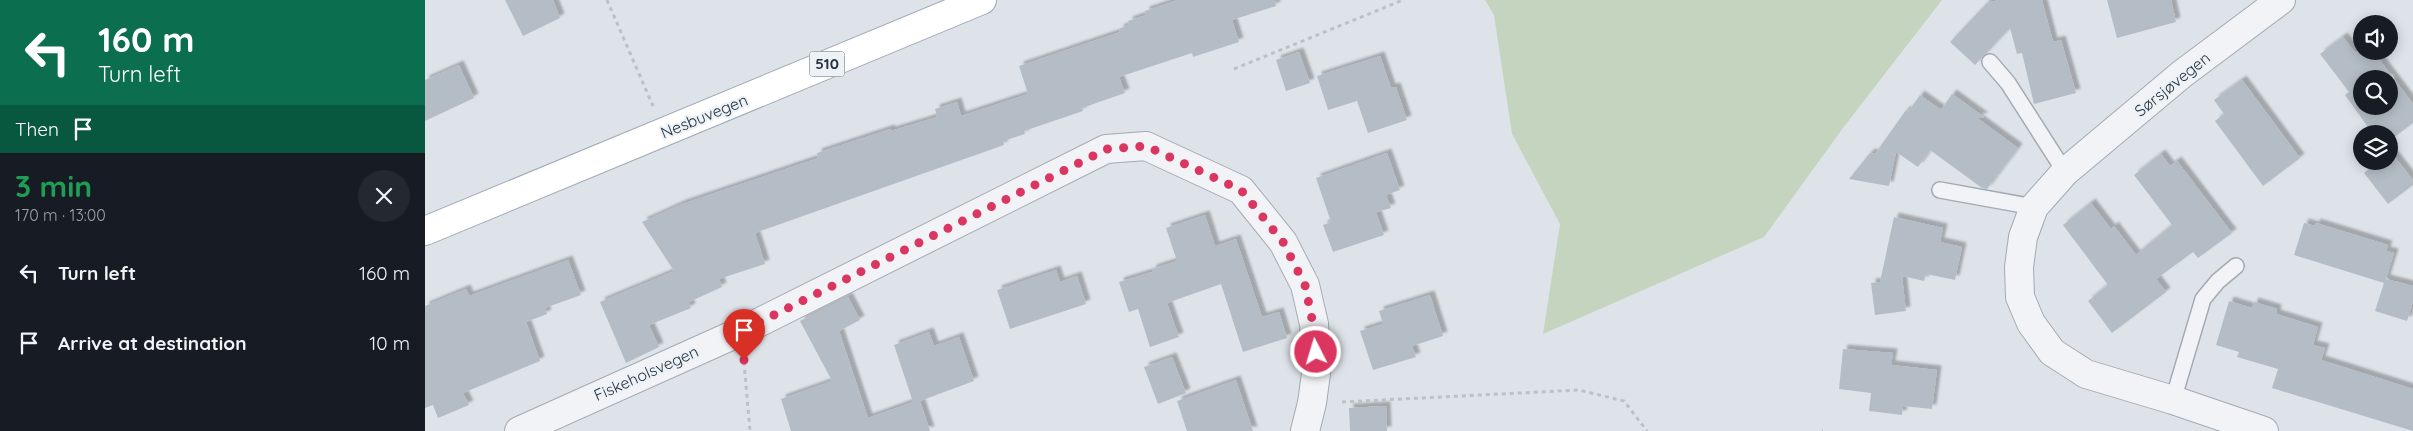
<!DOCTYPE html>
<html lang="en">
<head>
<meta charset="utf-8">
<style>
  :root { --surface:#171b24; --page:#242831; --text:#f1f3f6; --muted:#9ea1a6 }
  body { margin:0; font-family:Quicksand,sans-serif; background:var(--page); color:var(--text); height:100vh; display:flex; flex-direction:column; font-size:19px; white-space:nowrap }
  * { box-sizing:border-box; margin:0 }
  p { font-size:16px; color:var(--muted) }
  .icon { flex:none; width:28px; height:28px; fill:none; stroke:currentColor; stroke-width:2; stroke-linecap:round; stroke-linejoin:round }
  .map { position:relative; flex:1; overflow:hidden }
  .details { display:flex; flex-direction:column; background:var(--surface); width:425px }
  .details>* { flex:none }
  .banner { background:#0b6e4f; color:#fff; overflow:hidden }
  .tools { position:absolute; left:1928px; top:15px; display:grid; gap:10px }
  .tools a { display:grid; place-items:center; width:45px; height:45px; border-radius:50%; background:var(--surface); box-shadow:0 2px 12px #0003; font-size:25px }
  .pin { position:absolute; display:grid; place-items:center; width:42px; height:42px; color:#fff; margin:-51px -21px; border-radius:50% 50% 50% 0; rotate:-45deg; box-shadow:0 0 5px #0007 }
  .pin .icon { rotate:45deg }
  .me { position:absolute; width:55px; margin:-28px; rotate:355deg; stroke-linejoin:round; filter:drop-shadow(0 0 4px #0008) }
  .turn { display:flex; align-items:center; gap:18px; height:105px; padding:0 15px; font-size:22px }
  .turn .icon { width:65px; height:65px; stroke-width:2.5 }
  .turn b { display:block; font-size:35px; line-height:42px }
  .then { display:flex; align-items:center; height:48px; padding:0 15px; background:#0003; gap:10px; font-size:19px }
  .round { display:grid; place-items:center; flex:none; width:52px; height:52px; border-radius:26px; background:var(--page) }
  .summary { display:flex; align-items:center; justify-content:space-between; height:85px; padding:0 15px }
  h1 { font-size:30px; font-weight:700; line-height:38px; color:#1e9e55 }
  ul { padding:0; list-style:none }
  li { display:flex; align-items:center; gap:15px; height:70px; padding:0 15px }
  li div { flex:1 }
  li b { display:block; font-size:19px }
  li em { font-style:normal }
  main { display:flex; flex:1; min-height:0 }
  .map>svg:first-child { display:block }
  .green { fill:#c5d4be }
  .building { fill:#b4bdc6; fill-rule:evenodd; filter:url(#shadow) }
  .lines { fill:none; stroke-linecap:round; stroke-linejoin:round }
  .service-casing { stroke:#a3aab3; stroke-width:18 }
  .minor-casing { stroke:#a3aab3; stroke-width:30 }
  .primary-casing { stroke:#9ca9b6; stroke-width:30 }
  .path { stroke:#bcc1c8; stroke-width:3; stroke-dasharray:4 4; stroke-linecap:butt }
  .service { stroke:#f1f3f7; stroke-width:15 }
  .minor { stroke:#f1f3f7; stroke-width:28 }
  .primary { stroke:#fff; stroke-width:28 }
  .route { stroke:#da365f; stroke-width:9; stroke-dasharray:0 16.2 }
  .labels { text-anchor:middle; stroke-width:4.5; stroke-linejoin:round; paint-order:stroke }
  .shield { fill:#edf2f6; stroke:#616c77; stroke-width:1 }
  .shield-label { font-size:15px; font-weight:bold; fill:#253241 }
  .street-label { font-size:16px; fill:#253241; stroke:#edf2f6 }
</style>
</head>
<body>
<main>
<section class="details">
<div class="banner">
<div class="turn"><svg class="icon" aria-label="left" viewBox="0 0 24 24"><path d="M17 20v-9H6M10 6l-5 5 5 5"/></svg><div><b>160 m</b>Turn left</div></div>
<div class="then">Then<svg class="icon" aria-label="arrive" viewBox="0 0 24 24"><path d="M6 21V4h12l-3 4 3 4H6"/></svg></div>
</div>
<div class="summary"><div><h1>3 min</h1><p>170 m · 13:00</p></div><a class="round"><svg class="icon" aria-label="close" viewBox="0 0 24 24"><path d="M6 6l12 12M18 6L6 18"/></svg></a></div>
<ul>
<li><svg class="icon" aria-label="left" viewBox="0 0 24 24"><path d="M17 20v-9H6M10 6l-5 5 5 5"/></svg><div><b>Turn left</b></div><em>160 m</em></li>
<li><svg class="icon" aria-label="arrive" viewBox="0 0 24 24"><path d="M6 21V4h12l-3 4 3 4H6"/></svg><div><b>Arrive at destination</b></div><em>10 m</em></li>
</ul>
</section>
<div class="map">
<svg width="1988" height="431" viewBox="0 0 1988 431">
  <defs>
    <filter id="shadow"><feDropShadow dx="4.5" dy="-4.5" stdDeviation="1" flood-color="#0004"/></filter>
  </defs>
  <rect width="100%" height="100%" fill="#dee3e9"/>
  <!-- green -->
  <path class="green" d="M1060,0H1517L1418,128L1339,237L1118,334L1135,224L1087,134L1069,15Z"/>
  <!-- building -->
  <g class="building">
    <path d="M80,0H128L135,18L98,36Z"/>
    <path d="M753,0H850L851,6L807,20L814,42L768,57L767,53L694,77L700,93L657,108L658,111L599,131L600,134L578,141L579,145L330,233L340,264L294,279L297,287L264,302L266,308L224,325L234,347L201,363L175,302L249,271L217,222L257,204L393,158L392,153L465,129L466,131L512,117L510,109L532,102L536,116L603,94L594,66L695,32L694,29L704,25L703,21L721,15L720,11Z"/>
    <path d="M1574,0H1617L1628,42L1636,40L1651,93L1609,104L1597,53L1592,54L1585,28L1550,65L1525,42L1562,3Z"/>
    <path d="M1682,0H1746L1751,22L1692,38Z"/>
    <path d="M1918,37L1929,51H1948L1988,104V123L1964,141V134H1948L1920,95L1924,92L1895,54ZM1936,79H1964V106H1936Z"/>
    <path d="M874,52L885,83L861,91L851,60Z"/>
    <path d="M955,56L966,88L971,87L982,120L943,133L932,101L903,110L892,76Z"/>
    <path d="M34,65L49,98L0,121V80Z"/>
    <path d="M1817,80L1875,158L1838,186L1790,121L1799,114L1789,100Z"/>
    <path d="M1527,94L1559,117L1552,118L1593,148L1562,189L1557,188L1505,150L1493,167L1471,152L1464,186L1424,179L1445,153L1450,154L1481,110L1483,112L1495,95L1516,110Z"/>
    <path d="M1966,152L1988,180V185L1963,204L1939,173L1954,161H1964Z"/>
    <path d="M962,153L975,190L961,195L966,208L951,212L959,235L908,252L898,225L906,222L891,178Z"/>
    <path d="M1736,154L1745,166L1752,161L1807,233L1773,258L1768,252L1731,279L1741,292L1687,333L1663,301L1683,285L1638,225L1666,203L1686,229L1689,226L1711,255L1747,225L1709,175Z"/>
    <path d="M780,215L790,246L811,239L837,317L854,312L862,338L818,352L796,284L742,303L754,337L725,347L713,309L704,312L694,282L727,272V269L752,261L741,228Z"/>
    <path d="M1469,217L1518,228L1515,242L1537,247L1530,280L1501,274L1499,281L1477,276L1481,311L1450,315L1446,283L1455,282Z"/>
    <path d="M1879,223L1890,226L1891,223L1963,245L1961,251L1969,253L1961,279L1988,286V301L1982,321L1950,311L1959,283L1869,255Z"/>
    <path d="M143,260L156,295L120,308L122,314L101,322L115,361L38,393L44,405L13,418L8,405L0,408V306L41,289L44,296Z"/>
    <path d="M631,270L635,282L652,276L661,304L585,329L572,290Z"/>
    <path d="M1005,295L1018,336L987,346L991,357L948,370L935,331L958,324L954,311Z"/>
    <path d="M423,297L435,320L414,331L443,418L488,402L469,345L504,332L509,346L534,337L549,381L495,401L505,431H366L356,399L407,381L375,321Z"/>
    <path d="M1804,301L1827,308L1829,302L1852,309L1851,314L1893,327L1888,345L1900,348L1896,360L1988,389V431L1847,388L1853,369L1812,357L1814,352L1791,345Z"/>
    <path d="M1418,349L1468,353L1466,365L1512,370L1507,409L1478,406L1477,415L1444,411L1446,393L1414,389Z"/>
    <path d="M747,357L761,393L733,404L719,367Z"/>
    <path d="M811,380L828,431H762L752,401Z"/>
    <path d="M961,406L962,431H925L924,408Z"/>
  </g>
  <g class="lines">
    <defs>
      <g id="service">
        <path d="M1565,62L1583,83L1640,172"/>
        <path d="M1515,190L1609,207"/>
        <path d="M1748,400L1778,299L1793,281L1811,266"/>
      </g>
      <g id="minor">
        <path d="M94,431L317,331L681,149L721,146L816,190L858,242L880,285L889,324L892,366L887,403L880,431"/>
        <path d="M1839,431L1748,400L1661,374L1627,352L1606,323L1595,297L1594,267L1598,237L1609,207L1640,172L1757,74L1856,0"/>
      </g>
      <path id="primary" d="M0,231L557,0"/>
    </defs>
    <!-- service casing -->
    <use href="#service" class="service-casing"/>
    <!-- minor casing -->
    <use href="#minor" class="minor-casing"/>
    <!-- primary casing -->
    <use href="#primary" class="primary-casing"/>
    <!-- path -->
    <g class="path">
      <path d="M182,0L228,106"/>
      <path d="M809,69L978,0"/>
      <path d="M319,362L325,431"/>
      <path d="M917,402L1154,390L1199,401L1222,431"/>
      <path d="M1397,431H1398"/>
    </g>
    <!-- service -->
    <use href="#service" class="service"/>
    <!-- minor -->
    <use href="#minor" class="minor"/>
    <!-- primary -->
    <use href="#primary" class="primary"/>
  </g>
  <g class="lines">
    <!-- route -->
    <path class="route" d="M319,360L317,331L682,149L721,146L816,190L858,242L880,285L888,324L891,352"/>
  </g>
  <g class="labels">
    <!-- shield labels -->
    <rect class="shield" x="384.5" y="51.5" width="35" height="25" rx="4"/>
    <g class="shield-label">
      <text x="402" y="69">510</text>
    </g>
    <!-- street labels -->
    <g class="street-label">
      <text transform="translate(1747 84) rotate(-39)" y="6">Sørsjøvegen</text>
      <text transform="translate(279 116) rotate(-22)" y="6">Nesbuvegen</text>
      <text transform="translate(221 373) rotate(-24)" y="6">Fiskeholsvegen</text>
    </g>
  </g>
</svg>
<div class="tools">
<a><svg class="icon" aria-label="sound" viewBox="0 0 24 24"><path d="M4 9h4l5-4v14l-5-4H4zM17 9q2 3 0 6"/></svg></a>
<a><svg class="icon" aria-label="search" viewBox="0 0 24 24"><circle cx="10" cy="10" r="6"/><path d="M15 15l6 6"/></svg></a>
<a><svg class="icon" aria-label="layers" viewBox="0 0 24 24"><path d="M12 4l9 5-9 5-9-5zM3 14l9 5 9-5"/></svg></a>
</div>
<div class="pin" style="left:319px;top:360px;background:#d93025"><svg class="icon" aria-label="arrive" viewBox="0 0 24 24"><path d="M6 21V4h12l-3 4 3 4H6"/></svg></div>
<svg class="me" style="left:891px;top:352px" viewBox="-20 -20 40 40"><circle r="17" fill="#da365f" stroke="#fff" stroke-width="3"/><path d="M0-11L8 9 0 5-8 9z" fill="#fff"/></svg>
</div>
</main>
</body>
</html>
